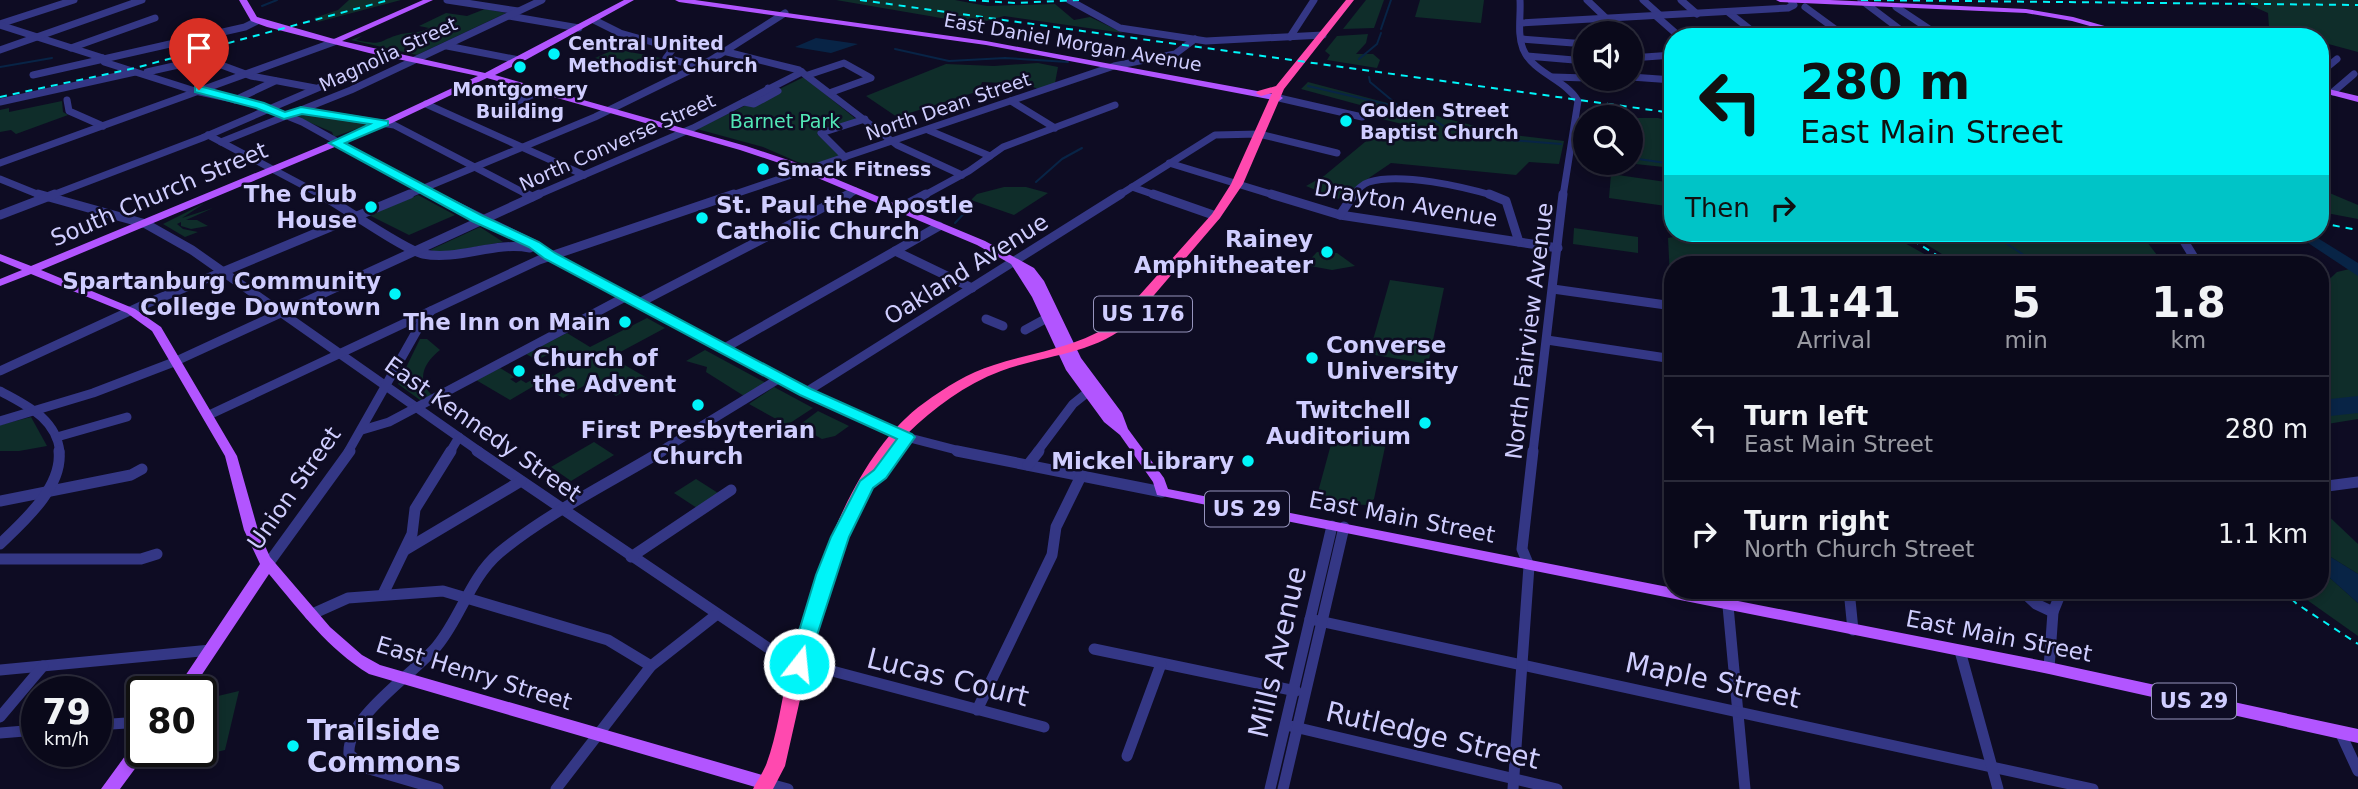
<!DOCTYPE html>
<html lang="en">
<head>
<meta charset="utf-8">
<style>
  :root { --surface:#0a091a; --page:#181727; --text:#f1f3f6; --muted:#999aa2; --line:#2a2a39 }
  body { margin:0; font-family:"DejaVu Sans",sans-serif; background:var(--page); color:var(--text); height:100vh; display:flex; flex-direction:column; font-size:26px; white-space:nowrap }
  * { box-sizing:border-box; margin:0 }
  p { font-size:23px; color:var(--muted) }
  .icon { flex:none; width:38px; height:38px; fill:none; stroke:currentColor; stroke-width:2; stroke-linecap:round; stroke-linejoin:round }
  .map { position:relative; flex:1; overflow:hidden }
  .details { position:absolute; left:1664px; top:256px; width:665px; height:343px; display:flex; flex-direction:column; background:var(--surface); border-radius:28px; box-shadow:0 4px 10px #0003,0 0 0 2px var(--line) }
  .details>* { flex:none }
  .top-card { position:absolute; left:1664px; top:28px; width:665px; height:214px; border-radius:28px; box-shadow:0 4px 10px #0003,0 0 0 2px var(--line); background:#00f5f9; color:#111; overflow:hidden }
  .buttons { position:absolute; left:1573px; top:21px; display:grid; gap:14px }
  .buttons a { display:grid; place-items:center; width:70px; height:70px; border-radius:50%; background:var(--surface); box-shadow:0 4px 10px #0003,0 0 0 2px var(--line); font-size:35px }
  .speed { position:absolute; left:21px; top:676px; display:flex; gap:14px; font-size:35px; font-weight:700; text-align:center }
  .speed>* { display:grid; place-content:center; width:91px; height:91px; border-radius:50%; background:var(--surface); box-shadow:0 4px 10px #0003,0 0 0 2px var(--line); line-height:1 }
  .speed small { font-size:18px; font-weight:400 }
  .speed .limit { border:4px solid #111; border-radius:10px; background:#fff; color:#111 }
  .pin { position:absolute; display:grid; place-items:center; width:60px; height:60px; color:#fff; margin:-72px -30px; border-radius:50% 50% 50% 0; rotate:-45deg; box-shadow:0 0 7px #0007 }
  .pin .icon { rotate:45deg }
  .me { position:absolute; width:77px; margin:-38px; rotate:16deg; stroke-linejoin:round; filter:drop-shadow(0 0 5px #0008) }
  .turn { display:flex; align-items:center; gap:24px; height:147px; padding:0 21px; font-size:32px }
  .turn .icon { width:91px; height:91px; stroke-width:2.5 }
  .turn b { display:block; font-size:49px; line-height:60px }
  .then { display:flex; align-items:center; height:66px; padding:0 21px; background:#0003; gap:14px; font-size:26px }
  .eta { display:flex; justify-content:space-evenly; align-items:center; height:119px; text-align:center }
  .eta b { font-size:42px; font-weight:700; line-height:49px }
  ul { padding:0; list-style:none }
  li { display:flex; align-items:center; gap:21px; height:105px; padding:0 21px; border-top:2px solid var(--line) }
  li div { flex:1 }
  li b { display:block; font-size:26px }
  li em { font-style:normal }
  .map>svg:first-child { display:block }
  .green { fill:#0f2d2a }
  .water { fill:#082446 }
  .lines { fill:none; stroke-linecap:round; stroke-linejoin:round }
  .stream { stroke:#082446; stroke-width:2 }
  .minor-far2 { stroke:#343785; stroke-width:7 }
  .minor-far1 { stroke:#343785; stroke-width:9 }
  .minor { stroke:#343785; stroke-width:11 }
  .major { fill:#b255ff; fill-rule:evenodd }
  .highway { fill:#ff49af; fill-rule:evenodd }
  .rail { stroke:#00f5f9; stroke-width:2; stroke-dasharray:7 6; stroke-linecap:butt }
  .route { fill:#00f5f9; stroke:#009fa2; stroke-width:2 }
  .poi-dot { fill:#00f5f9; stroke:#0e0c23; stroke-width:2.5 }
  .labels { text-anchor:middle; stroke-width:5; stroke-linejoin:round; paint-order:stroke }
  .far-street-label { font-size:19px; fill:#d0ceff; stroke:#0e0c23 }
  .far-poi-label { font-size:19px; font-weight:bold; fill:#d0ceff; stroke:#0e0c23; text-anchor:start }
  .far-park-label { font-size:19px; fill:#52e7b6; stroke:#0e0c23 }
  .shield { fill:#0e0c23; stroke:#9694bd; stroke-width:2 }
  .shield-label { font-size:21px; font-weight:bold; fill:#d0ceff }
  .street-label { font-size:23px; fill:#d0ceff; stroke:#0e0c23 }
  .poi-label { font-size:23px; font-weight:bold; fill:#d0ceff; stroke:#0e0c23; text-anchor:end }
  .near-street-label { font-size:28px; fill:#d0ceff; stroke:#0e0c23 }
  .near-poi-label { font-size:28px; font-weight:bold; fill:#d0ceff; stroke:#0e0c23; text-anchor:start }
</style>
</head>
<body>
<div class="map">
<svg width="2358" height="789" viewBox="0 0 2358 789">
  <rect width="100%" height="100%" fill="#0e0c23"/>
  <!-- green -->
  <g class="green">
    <path d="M349,0H401L318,22L314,18L338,10Z"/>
    <path d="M836,0H955L987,6L1055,4L1074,20L1090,17L1123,33L1004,16L976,24Z"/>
    <path d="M1366,0H1384L1374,28L1343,29Z"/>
    <path d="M1420,0H1484L1481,23L1415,17Z"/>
    <path d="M2239,0H2358V52L2321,42L2320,37H2303L2269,27L2268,13Z"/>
    <path d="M485,9L506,13L417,55L351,40L362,36L356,40C386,46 376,41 401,34C412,32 417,34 429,28L419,26L446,13L467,16Z"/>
    <path d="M1368,34L1366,43L1356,54H1373L1380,60L1377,68L1327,60L1330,55L1325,51L1337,36Z"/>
    <path d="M615,49L661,58L637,70L595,58Z"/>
    <path d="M1038,63L1058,67L1055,83L1038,89L1026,84L982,82L979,91L897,117L866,96L946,64L994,66Z"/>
    <path d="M804,77L857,120L817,134L840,156L807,166L763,147L697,129Z"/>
    <path d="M1308,82L1505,134L1564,141L1559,164L1529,162L1516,175L1391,163L1338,199L1306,186L1324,176L1371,137L1385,140L1402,124L1366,115L1360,105L1301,89Z"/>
    <path d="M62,101L63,112L68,115L16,134L11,130L0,132V110L9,108V112Z"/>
    <path d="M297,112L373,123L334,137L332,132L292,115Z"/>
    <path d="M1634,118H1658L1673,122V168L1626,163H1631L1634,135L1631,119Z"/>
    <path d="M1611,174L1673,183V207L1609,198Z"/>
    <path d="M1004,187H1026L1048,193L1014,215L971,200L977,194Z"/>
    <path d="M2320,189L2358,205V219L2321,212Z"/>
    <path d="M418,195L455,215L409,235L369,215Z"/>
    <path d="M205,203L182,218L213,208L186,220H197L208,226L191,229L181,226V222L177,224L183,229L198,232L185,237L163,224Z"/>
    <path d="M480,227L503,242L441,253L430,250Z"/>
    <path d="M1574,228L1638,237V253L1573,244Z"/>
    <path d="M1695,233H1887L1942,264H1673L1672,316L1668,238Z"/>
    <path d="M1908,233H2140L2164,264H1958Z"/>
    <path d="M1317,252L1337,253L1355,266L1332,270L1305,265Z"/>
    <path d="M2358,267V419L2321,425L2320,288L2337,272Z"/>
    <path d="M1390,280L1444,288L1428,364L1369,354Z"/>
    <path d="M647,318L665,328L611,357L647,378L616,396L592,381L563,398L539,383L510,400L476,380L500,368L515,377L510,379L516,383L521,380L526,383L547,372L553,376L568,367L549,354L537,360L526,354L567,333L590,347Z"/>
    <path d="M420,339H427L440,350C425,362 415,379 432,395L420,400L398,384Z"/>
    <path d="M705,350L766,383L744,396L706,372L707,367L686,361Z"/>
    <path d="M774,387L813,408L787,425L749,404Z"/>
    <path d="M818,411L849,426L835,436L822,439L798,426Z"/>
    <path d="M31,417L47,446L19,451H0V425Z"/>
    <path d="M1339,435L1381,442L1385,447L1374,499L1366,505L1339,503L1318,492L1333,437Z"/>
    <path d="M594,442L614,455L571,481L551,467Z"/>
    <path d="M696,479L718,493L697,508L674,493Z"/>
    <path d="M2320,508L2358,544V574L2321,551Z"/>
    <path d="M2321,570L2358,603V636L2293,590H2320Z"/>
    <path d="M239,691L225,750L167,764L171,751H201V700Z"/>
  </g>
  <!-- water -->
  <g class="water">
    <path d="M816,38L858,44L831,53L795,47Z"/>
    <path d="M2293,233H2314L2316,237L2358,263V276Z"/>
    <path d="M2358,396V413L2321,417V400Z"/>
    <path d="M2321,551L2358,574V603L2321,570Z"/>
  </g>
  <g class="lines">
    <!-- stream -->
    <g class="stream">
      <path d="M262,6L277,0"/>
      <path d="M1381,29L1391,0"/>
      <path d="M895,49L949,61L1005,58L1068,62"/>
      <path d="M1359,59L1377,44L1381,33"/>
      <path d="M0,67L52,58"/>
      <path d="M1369,77L1370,82L1400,107L1427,115L1448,129L1476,132L1498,139L1561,144"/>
      <path d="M1308,86L1399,107"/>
      <path d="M1575,147L1586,149"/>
      <path d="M1631,158L1673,164"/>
      <path d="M1036,182L1062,159L1082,148"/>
      <path d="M955,223L973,204"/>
      <path d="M1961,233L1974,240L2006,243L2037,264"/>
    </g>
    <!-- minor-far2 -->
    <g class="minor-far2">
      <path d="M447,0L518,11"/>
      <path d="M1069,0L1120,28L1206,41L1323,35"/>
      <path d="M1520,0C1521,16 1517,34 1523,49C1533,73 1565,79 1578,101L1563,196"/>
      <path d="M1587,0L1607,19L1608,33"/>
      <path d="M1643,0L1661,16"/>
      <path d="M1681,0L1697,14"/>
      <path d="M1861,0L1910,37"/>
      <path d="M1805,7L1846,37"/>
      <path d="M1896,7L1941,37"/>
      <path d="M1728,12L1760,37"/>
      <path d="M509,16L579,28"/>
      <path d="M1656,16L1680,37"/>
      <path d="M594,20L620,33L666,46L672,50L666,58L697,66"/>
      <path d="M1521,23L1788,8L1794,5L1791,1"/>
      <path d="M0,24L74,0"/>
      <path d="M0,25L103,58"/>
      <path d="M1290,37L1314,0"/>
      <path d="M1522,39L1586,44"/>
      <path d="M447,46L519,60"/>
      <path d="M71,48L155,18"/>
      <path d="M0,50L142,0"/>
      <path d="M723,51L799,70L897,145L962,175"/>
      <path d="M1527,56L1586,61"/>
      <path d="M103,58L104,62L195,91L260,105L302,122L435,196"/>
      <path d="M1631,58L1673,55"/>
      <path d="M147,72L205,59L251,76L315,88"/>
      <path d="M2320,73L2337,59"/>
      <path d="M33,75L245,27L257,21"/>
      <path d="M808,75L844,63L871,78L832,92"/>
      <path d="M1553,77L1586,78"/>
      <path d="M1631,77L1673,80"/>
      <path d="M1597,79L1611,80"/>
      <path d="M2333,92L2354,74"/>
      <path d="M1279,98L1362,117"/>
      <path d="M67,100L69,111L103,126"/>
      <path d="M235,100L275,81"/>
      <path d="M1011,101L1055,128"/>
      <path d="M0,102L135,72"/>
      <path d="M744,102L754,104L778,91L768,88"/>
      <path d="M426,104L584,175"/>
      <path d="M506,106L544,90"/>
      <path d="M305,111L394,125L530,196"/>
      <path d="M928,130L990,156"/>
      <path d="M208,135L323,196"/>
      <path d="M221,142L351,90L542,0"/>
      <path d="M845,157L821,133L865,119"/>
      <path d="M0,163L334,42"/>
      <path d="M1169,163L1277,196"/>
      <path d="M0,179L42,196"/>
      <path d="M1132,187L1158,196"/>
      <path d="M50,196L202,138L392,56"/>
      <path d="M405,196L595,117L711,60L785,13"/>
      <path d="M535,196L693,128L802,72"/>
      <path d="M729,196L1114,66L1175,54L1195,39"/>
      <path d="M846,196L855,191"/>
      <path d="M923,196L969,171L1003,147L1115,105"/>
      <path d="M1118,196L1215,135L1259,134L1337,153"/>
      <path d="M1352,196C1357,190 1362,184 1369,182C1401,172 1464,187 1495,196"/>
    </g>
    <!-- minor-far1 -->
    <g class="minor-far1">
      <path d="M38,194L146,224L192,250L480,452"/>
      <path d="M320,194C342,206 404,250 423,254C459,261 494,241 530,248"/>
      <path d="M432,194L534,244L553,258L806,392L906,437L964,452"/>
      <path d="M526,194L532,197"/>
      <path d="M1153,194L1216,216"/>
      <path d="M1271,194L1340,215L1558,248"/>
      <path d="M1489,194L1506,201L1519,242"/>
      <path d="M898,209L926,194"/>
      <path d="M0,215L55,194"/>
      <path d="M1340,215L1354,194"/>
      <path d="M2179,233L2198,264"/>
      <path d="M895,251L972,288"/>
      <path d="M1553,289L1673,306"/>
      <path d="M639,303L849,194"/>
      <path d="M986,319L1003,326"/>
      <path d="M1025,330L1047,318"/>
      <path d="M1547,340L1673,359"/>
      <path d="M723,349L939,226"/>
      <path d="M0,371L143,305L410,194"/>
      <path d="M0,391C27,406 56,418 60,452"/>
      <path d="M806,392L1121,194"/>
      <path d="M209,415L539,260L734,194"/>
      <path d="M0,421L93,393L174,362L539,194"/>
      <path d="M362,430L389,422L627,296"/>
      <path d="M57,437L127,417"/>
      <path d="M348,452L424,318L431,311"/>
      <path d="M450,452L459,437"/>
      <path d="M659,452L780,378"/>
      <path d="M1037,452L1073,404L1088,392"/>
      <path d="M1533,452L1563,194"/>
    </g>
    <!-- minor -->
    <g class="minor">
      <path d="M477,451L783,658L1044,727"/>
      <path d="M957,451L1162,492"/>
      <path d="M1028,465L1039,451"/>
      <path d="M2320,487L2358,482"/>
      <path d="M0,501L131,475L142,469"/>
      <path d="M0,544C24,521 63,487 59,451"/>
      <path d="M405,550L521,481"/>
      <path d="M631,557L731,490"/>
      <path d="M0,559H141L157,554"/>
      <path d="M268,564L350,451"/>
      <path d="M1849,590L1853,630"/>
      <path d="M2021,590L2036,604L2053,612"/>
      <path d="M383,594L412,534L415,509L451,451"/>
      <path d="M1728,606L1745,789"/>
      <path d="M310,615L348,598L443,591L608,640L651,666"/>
      <path d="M1310,619L2093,789"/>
      <path d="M1094,649L1296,691"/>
      <path d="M1960,651L1998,789"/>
      <path d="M2049,668L2053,612L2062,590"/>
      <path d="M0,670L211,650"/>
      <path d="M977,710L1052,555L1056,527L1081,476"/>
      <path d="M0,717L43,666"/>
      <path d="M96,725L142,722"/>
      <path d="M1286,725L1557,789"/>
      <path d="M2340,732L2358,771"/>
      <path d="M0,733L37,730"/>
      <path d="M1127,756L1161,664"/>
      <path d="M766,783L788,789"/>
      <path d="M438,789L366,768L349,754C346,717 414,674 437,646C461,617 470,578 499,553C546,514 609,483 662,451"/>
      <path d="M556,789L651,666L716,615"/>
      <path d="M1270,789L1332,526"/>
      <path d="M1283,789L1344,527"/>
      <path d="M1513,789L1529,566L1522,549L1533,451"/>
    </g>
    <!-- major -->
    <g class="major">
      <path d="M239,0H247L257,17L334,39L423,0H433L342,41L485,73L624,0H634L522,62L495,75L746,146L800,164L985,241L1034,268L1044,281L1081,358L1122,413L1128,429L1164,478L1168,489L1673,588V590H1682L2049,662L2358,729V743L2049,674L1157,495L1153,482L1120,435L1104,422L1066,370L1032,297L1011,264L977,245L794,168L740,150L487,78L392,123L41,270L135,309L161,327L237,456L258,530L270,557L330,627L362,655L380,665L766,776L772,778L774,783L772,788L762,789L369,674C328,649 300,611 269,574L191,691H175L260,564L244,530L225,456L152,331L127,313L31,274L0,286V279L22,270L0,261V254L31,266L386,119L478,76L369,53L267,27L251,21Z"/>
      <path d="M675,0H695L986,41L1279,95L1283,98L1279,101L986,45L679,2Z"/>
      <path d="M1776,0H1830L2026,9L2073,17L2143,37H2129L2072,21L2026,13L1780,2Z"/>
      <path d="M2320,87L2358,96V102L2320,92Z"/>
      <path d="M142,739V751H148L120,789H101L136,741Z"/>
    </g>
    <!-- highway -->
    <path class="highway" d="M1346,0H1354L1284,89L1243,184L1220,218L1131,322C1096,354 1044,355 1001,371C964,385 935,407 907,434L913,438L885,478L870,489L837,564L808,664L785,766L773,789H753C757,781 762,774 766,765C777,737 782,698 789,667C811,583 851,455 924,403C946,387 968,373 994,365C1036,351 1087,347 1121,316L1212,214L1231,184L1272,93L1261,96L1256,93L1258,91L1276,86Z"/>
    <!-- rail -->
    <g class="rail">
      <path d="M860,0L1673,113"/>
      <path d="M969,0L1015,3L1079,0"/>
      <path d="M1861,0L2358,5"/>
      <path d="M0,97L135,68L389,0"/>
      <path d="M2320,223L2358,230"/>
      <path d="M1901,233L1951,264"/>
      <path d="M2282,590L2297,604L2358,644"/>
    </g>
  </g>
  <!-- route -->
  <path class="route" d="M199,86L264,103L285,112L301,107L388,121V125L345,143L481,215L539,242L555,253L811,389L912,434L915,437L886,478L873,488L849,537L806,669H792L789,664L816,575L831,537L860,481L874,470L897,439L800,395L545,259L529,247L472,221L329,143L370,124L302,114L284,119L256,108L195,92V87Z"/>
  <!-- markers -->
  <g class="poi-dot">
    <circle cx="554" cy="54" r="7"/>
    <circle cx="520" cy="67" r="7"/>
    <circle cx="1346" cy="121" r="7"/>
    <circle cx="763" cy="169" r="7"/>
    <circle cx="371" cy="207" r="7"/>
    <circle cx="702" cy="218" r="7"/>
    <circle cx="1327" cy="252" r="7"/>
    <circle cx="395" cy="294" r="7"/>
    <circle cx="625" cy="322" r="7"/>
    <circle cx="1312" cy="358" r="7"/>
    <circle cx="519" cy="371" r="7"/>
    <circle cx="698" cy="405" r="7"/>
    <circle cx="1425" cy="423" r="7"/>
    <circle cx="1248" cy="461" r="7"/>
    <circle cx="293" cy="746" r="7"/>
  </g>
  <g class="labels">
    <!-- far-street labels -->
    <g class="far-street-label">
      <text transform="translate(1073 42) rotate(10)" y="7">East Daniel Morgan Avenue</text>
      <text transform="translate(388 54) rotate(-25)" y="7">Magnolia Street</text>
      <text transform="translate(948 106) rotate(-19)" y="7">North Dean Street</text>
      <text transform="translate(617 142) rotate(-24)" y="7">North Converse Street</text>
    </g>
    <!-- far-poi labels -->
    <g class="far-poi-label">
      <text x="568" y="50">Central United<tspan x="568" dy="22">Methodist Church</tspan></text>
      <text x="520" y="96" text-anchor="middle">Montgomery<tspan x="520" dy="22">Building</tspan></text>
      <text x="1360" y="117">Golden Street<tspan x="1360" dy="22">Baptist Church</tspan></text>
      <text x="777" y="176">Smack Fitness</text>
    </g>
    <!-- far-park labels -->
    <g class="far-park-label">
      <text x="785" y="128">Barnet Park</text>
    </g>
    <!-- shield labels -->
    <g class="shield">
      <rect x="1094" y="296.5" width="98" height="35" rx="5"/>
      <rect x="1205" y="491.5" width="84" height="35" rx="5"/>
      <rect x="2152" y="683.5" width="84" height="35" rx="5"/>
    </g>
    <g class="shield-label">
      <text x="1143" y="321">US 176</text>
      <text x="1247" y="516">US 29</text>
      <text x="2194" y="708">US 29</text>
    </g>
    <!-- street labels -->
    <g class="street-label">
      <text transform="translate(159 194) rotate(-23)" y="8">South Church Street</text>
      <text transform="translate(1406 203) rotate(10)" y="8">Drayton Avenue</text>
      <text transform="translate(966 269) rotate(-32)" y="8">Oakland Avenue</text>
      <text transform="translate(1529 331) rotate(-83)" y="8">North Fairview Avenue</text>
      <text transform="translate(483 429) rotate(35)" y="8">East Kennedy Street</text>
      <text transform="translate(294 488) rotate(-55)" y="8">Union Street</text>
      <text transform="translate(1402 517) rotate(11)" y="8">East Main Street</text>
      <text transform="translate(1999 636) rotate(11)" y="8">East Main Street</text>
      <text transform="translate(474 673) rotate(17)" y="8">East Henry Street</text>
    </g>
    <!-- poi labels -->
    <g class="poi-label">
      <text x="357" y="202">The Club<tspan x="357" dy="26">House</tspan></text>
      <text x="716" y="213" text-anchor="start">St. Paul the Apostle<tspan x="716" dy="26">Catholic Church</tspan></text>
      <text x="1313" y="247">Rainey<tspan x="1313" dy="26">Amphitheater</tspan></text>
      <text x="381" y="289">Spartanburg Community<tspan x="381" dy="26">College Downtown</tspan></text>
      <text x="611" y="330">The Inn on Main</text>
      <text x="1326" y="353" text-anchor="start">Converse<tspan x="1326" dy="26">University</tspan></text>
      <text x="533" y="366" text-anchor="start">Church of<tspan x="533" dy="26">the Advent</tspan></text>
      <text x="1411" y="418">Twitchell<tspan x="1411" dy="26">Auditorium</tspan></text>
      <text x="698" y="438" text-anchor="middle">First Presbyterian<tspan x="698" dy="26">Church</tspan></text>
      <text x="1234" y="469">Mickel Library</text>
    </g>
    <!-- near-street labels -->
    <g class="near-street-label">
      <text transform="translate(1277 652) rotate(-77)" y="10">Mills Avenue</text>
      <text transform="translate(948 677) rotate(14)" y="10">Lucas Court</text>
      <text transform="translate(1713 680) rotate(12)" y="10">Maple Street</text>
      <text transform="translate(1433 735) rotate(13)" y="10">Rutledge Street</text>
    </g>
    <!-- near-poi labels -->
    <g class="near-poi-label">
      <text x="307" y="740">Trailside<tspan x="307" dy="32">Commons</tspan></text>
    </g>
  </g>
</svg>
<div class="buttons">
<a><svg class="icon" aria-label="sound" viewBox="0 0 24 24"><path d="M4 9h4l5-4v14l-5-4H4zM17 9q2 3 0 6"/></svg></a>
<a><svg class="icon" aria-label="search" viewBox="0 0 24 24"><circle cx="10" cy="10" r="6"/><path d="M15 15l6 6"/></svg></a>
</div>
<div class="speed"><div>79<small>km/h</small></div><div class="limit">80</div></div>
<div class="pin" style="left:199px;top:90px;background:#d93025"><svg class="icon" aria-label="arrive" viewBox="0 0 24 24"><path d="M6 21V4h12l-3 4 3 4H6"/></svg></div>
<svg class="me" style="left:799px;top:664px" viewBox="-20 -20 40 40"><circle r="17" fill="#00f5f9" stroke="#fff" stroke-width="3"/><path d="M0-11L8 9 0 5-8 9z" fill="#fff"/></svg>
<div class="top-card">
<div class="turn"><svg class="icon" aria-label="left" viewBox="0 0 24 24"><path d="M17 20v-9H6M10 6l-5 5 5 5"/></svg><div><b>280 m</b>East Main Street</div></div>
<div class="then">Then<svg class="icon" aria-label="right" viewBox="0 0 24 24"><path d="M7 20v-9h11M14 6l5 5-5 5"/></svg></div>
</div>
<section class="details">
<div class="eta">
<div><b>11:41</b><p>Arrival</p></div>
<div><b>5</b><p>min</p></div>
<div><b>1.8</b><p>km</p></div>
</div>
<ul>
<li><svg class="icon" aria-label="left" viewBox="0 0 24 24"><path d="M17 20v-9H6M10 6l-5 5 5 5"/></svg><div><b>Turn left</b><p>East Main Street</p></div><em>280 m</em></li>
<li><svg class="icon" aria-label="right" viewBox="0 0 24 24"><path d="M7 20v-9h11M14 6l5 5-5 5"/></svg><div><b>Turn right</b><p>North Church Street</p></div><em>1.1 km</em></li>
</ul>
</section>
</div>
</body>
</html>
